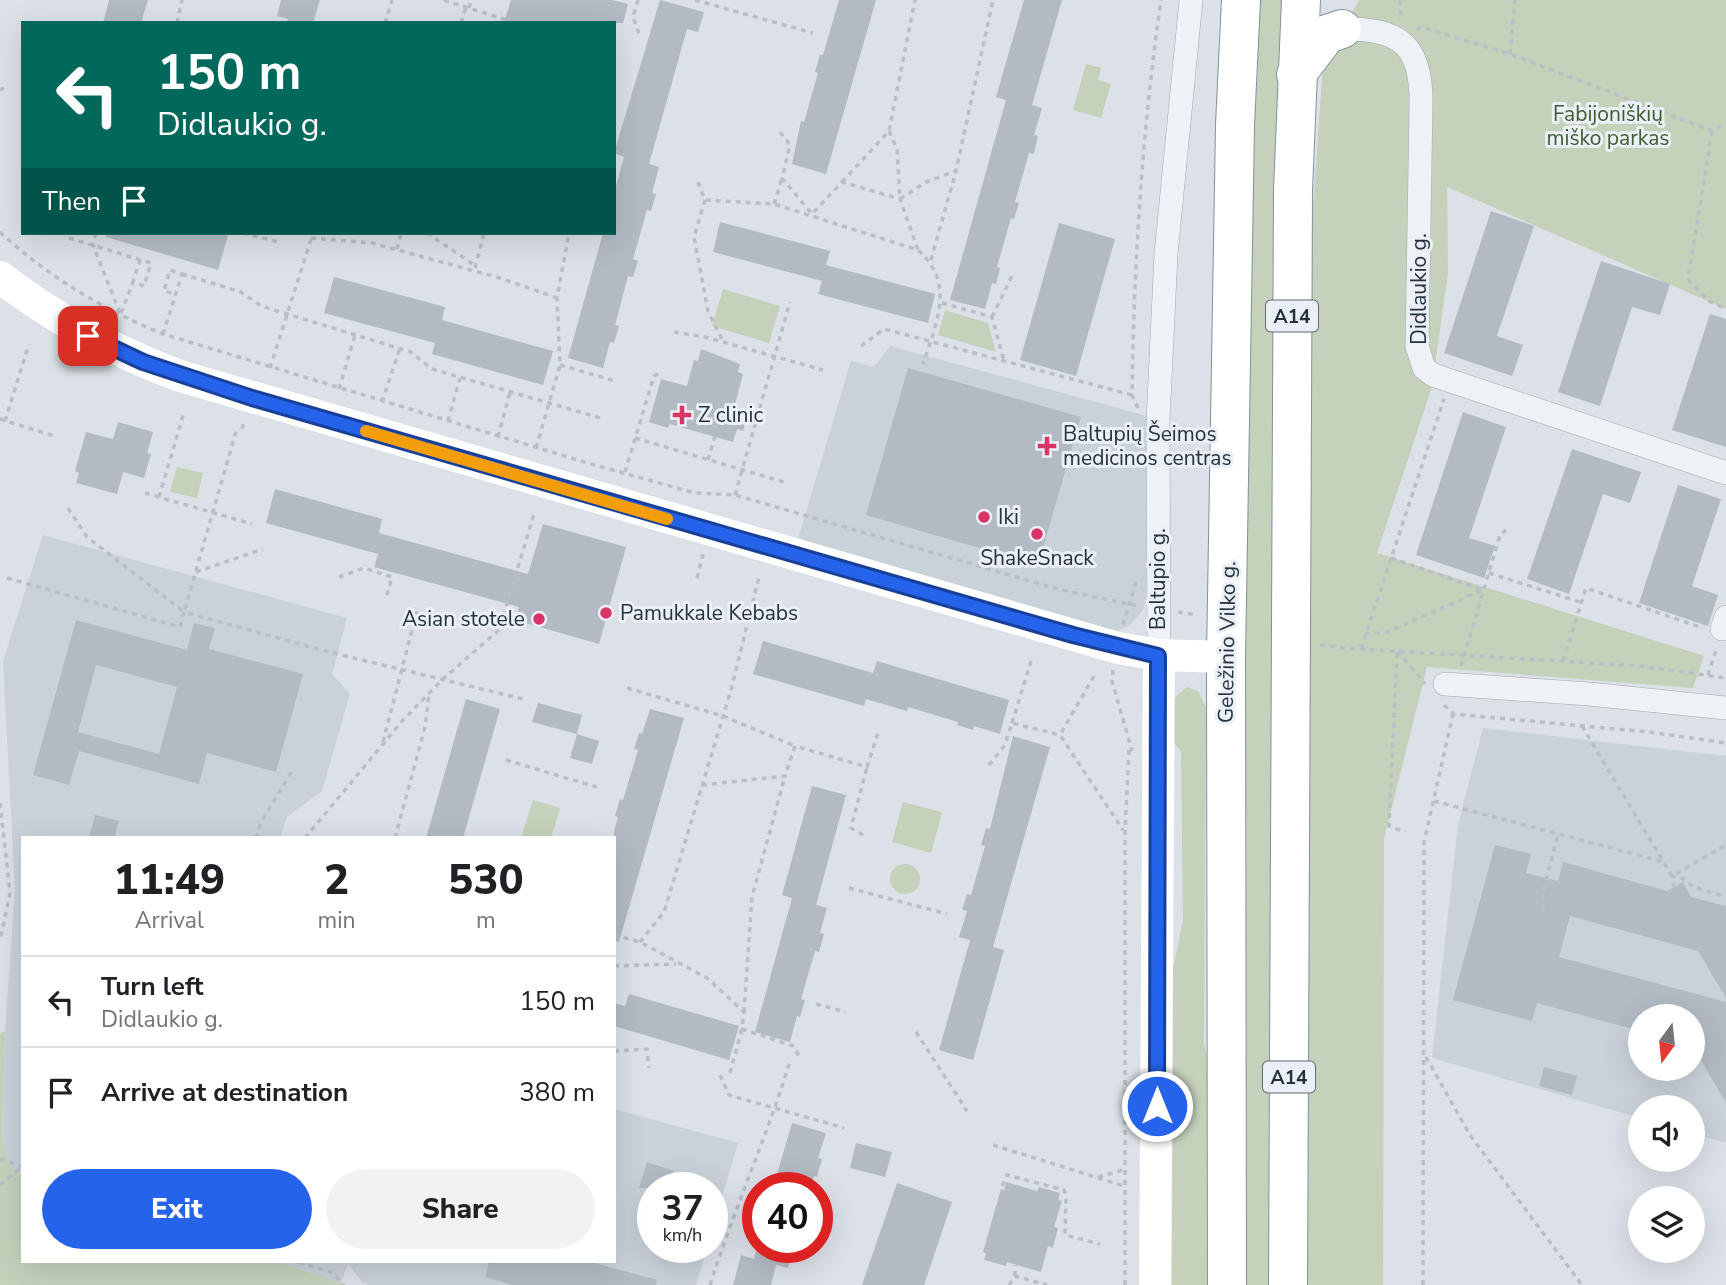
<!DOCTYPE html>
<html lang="en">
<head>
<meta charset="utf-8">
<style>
  :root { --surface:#fff; --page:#f2f2f2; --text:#202124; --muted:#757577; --line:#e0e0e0; --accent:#2563eb }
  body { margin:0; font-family:"Nunito Sans",sans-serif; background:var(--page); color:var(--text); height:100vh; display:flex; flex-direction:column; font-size:26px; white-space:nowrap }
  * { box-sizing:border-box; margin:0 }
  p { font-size:23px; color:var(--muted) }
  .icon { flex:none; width:38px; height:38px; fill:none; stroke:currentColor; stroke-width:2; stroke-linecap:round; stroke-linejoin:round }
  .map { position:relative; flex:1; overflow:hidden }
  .sheet { position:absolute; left:21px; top:836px; width:595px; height:427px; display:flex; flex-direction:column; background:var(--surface); border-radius:0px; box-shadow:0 7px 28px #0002 }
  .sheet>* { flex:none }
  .hud { position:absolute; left:21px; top:21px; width:595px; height:214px; border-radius:0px; box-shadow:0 7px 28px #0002; background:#00695c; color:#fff; overflow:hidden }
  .needle { width:46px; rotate:195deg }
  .buttons { position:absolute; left:1628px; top:1004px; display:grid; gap:14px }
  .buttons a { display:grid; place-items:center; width:77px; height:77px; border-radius:50%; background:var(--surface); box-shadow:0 7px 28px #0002; font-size:35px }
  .speed { position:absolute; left:637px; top:1172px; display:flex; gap:14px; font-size:35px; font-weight:700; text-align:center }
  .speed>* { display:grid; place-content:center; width:91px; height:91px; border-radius:50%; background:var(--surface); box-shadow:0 7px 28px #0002; line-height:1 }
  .speed small { font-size:18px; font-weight:400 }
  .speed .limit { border:10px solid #d22; background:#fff; color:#111 }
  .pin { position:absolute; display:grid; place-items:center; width:60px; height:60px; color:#fff; margin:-30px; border-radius:14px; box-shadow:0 4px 10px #0006 }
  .me { position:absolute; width:77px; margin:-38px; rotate:0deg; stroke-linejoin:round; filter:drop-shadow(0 0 5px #0008) }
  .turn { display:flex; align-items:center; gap:24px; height:147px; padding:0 21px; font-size:32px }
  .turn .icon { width:91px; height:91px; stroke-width:2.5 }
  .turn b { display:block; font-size:49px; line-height:60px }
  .then { display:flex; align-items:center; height:66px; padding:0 21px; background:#0003; gap:14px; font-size:26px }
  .eta { display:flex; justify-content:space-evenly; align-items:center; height:119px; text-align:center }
  .eta b { font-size:42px; font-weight:800; line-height:49px }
  .primary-button { display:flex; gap:14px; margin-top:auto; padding:14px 21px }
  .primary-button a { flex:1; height:80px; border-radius:42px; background:var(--accent); color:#fff; font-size:28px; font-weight:800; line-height:80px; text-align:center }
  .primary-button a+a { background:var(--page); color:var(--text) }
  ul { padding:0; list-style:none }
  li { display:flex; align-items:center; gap:21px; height:91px; padding:0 21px; border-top:2px solid var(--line) }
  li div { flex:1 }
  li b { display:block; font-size:26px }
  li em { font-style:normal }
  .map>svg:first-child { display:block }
  .built { fill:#c9d1d9; fill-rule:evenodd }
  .green { fill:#c4d1bb }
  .building { fill:#b2bbc4; fill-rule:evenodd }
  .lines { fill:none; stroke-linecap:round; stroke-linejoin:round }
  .street-casing { stroke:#a0a9b1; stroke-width:24 }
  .highway-casing { stroke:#81919f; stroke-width:40 }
  .path { stroke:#b9bfc5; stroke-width:3.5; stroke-dasharray:5 5; stroke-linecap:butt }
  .street { stroke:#eef1f5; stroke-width:23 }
  .secondary { stroke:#fff; stroke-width:32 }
  .highway { stroke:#fff; stroke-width:38 }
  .route-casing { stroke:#184099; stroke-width:18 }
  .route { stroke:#2563eb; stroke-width:12 }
  .slow { stroke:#f59e0b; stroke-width:12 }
  .poi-dot { fill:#d83465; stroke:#eaf0f5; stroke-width:2.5 }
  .labels { text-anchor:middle; stroke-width:6; stroke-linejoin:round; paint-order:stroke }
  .shield { fill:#eaf0f5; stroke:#5f6a75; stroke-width:2 }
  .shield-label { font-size:19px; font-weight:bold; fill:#24313e }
  .park-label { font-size:21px; fill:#3f5b30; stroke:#eaf0f5 }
  .street-label { font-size:21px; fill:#24313e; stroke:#eaf0f5 }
  .poi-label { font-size:21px; fill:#24313e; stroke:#eaf0f5; text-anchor:start }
</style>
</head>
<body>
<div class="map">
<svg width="1726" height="1285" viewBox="0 0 1726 1285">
  <rect width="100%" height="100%" fill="#dbe1e7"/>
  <!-- built -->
  <g class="built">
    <path d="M890,346L1147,416L1146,598L1144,609L1130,625L1120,630L1105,632L798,539L851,361L874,367Z"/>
    <path d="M43,535L347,618L332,674L350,694L322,791L287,817L280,838H23V1172L10,1168L2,1137L5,1031L15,890L3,661Z"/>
    <path d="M1483,728L1726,756V1143L1692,1133V1108H1640V1118L1432,1058L1458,825ZM1640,1017H1692V1069H1640Z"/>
    <path d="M614,1109L738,1143L712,1231V1188H653V1248H707L696,1285H369L363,1283L348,1264L341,1283L280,1262H614Z"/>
  </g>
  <!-- green -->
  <g class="green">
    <path d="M1254,0H1289L1276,1285H1241L1244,404Z"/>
    <path d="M1359,0H1726V309L1447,187L1448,273L1432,387L1377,553L1704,656L1693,688L1427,667L1384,839L1383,1285H1301L1310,251L1323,65Z"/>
    <path d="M1086,64L1101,68L1098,80L1111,84L1101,118L1073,110Z"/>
    <path d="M723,289L780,306L769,343L712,326Z"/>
    <path d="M945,310L988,323L996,352L938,335Z"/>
    <path d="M177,467L203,473L197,498L170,492Z"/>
    <path d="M1187,687L1198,691L1206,707L1204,1043L1214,1085L1213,1285H1172L1173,969L1183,920L1181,751L1172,741V700Z"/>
    <path d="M533,800L560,808L551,838H521Z"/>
    <path d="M903,802L942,812L931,853L892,842Z"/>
    <circle cx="905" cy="879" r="15"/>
    <path d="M5,1031L2,1137L10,1168L23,1172V1262H280L347,1285H0V1034Z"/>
  </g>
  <!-- building -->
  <g class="building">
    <path d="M109,0H148L141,23H103Z"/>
    <path d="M281,0H320L313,23H287L288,19L277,16Z"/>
    <path d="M511,0H612L628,4L623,23H504Z"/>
    <path d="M660,0L704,12L698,32L687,29L649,164L659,167L652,193L656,194L651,211L647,210L633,259L638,261L633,277L628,276L615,325L619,326L614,343L610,342L603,368L568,358L603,233H614V193L624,157L614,153Z"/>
    <path d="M839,0H876L826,174L792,164L801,121L804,122L818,73L815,72L820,55H823Z"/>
    <path d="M1024,0H1062L1032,105L1042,108L1034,135L1038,136L1034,154L1029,153L1015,202L1019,203L1014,219L1011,218L997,267L1000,268L996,284L992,283L985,309L950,300L1006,100L996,97Z"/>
    <path d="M1491,211L1534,226L1497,336L1523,345L1512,376L1444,353Z"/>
    <path d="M720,222L830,251L826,265L935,294L928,323L818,294L822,281L713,252Z"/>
    <path d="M1059,223L1115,239L1076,376L1020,360Z"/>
    <path d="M107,233H219L228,235L218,270L106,237Z"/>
    <path d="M1601,261L1670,284L1660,315L1632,307L1600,406L1558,392Z"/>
    <path d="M334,277L445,307L442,320L553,351L543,385L432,354L435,343L324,313Z"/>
    <path d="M1710,314L1726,319V447L1672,430Z"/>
    <path d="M701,349L740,364L738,372L743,374L733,412L747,415L743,431L737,429L733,442L670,424L668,428L649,422L661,379L687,386L694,360L698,361Z"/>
    <path d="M908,368L1081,417L1038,565L866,515Z"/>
    <path d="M1463,412L1506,427L1469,538L1495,546L1484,578L1416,555Z"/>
    <path d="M118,422L153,432L147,453L151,454L144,478L123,472L117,494L76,483L79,473L75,471L86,432L113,439Z"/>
    <path d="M1572,449L1641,472L1630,503L1603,494L1569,594L1527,579Z"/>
    <path d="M1678,485L1721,499L1692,586L1718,595L1708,626L1639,603Z"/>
    <path d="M275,489L382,519L379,533L528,574L543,524L626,547L599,644L515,620L519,607L374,567L378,554L266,523Z"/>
    <path d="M76,620L187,650L194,623L215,628L209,649L303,674L276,772L207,753L199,784L79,751L69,785L33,775ZM96,665L177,687L159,754L78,732Z"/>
    <path d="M763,641L873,673L877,661L1009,700L1000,734L974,726L973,730L957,725L958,722L908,707L907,711L866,699L864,706L753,674Z"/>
    <path d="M466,699L500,709L463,838H426Z"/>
    <path d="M538,703L582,715L577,734L532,722Z"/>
    <path d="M650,709L684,718L619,942L614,941V831L618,817L615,816L620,799L623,800L638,750L634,749L639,733L642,734Z"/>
    <path d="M577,734L599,741L592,764L570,758Z"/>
    <path d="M1013,736L1050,747L993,947L1004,950L973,1060L939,1050L970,940L959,937L967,911L962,910L967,894L971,895L985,846L981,845L986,828L990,829Z"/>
    <path d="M812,786L846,795L816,905L827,908L820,933L824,934L819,952L815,951L801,999L805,1000L800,1017L797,1016L790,1042L755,1032L792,898L782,895Z"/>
    <path d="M95,815L119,821L114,838H89Z"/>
    <path d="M1495,845L1531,854L1526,873L1558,881L1563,862L1667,891L1683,882L1691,897L1726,906V998L1698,951L1570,916L1559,957L1726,1002V1103L1692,1045V1017H1640V1031L1537,1003L1532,1021L1453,1000Z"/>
    <path d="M629,994L739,1026L729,1060L614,1026V1003L625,1006Z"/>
    <path d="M1544,1067L1577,1076L1572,1095L1539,1086Z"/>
    <path d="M792,1123L826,1133L818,1158L822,1159L817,1177L814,1176L810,1188H773Z"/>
    <path d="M856,1143L892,1152L885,1177L850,1168Z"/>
    <path d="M647,1162L674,1171L669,1188H639Z"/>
    <path d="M1006,1182L1037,1191L1039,1187L1060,1193L1058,1200L1062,1201L1054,1227L1058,1228L1053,1248L1048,1246L1041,1272L1007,1262L1006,1266L984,1260L986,1253L983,1252L1001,1189L1004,1190Z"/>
    <path d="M897,1183L952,1202L924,1285H862Z"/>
    <path d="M757,1248H793L788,1268L776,1265L771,1285H733L741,1255L754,1259Z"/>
    <path d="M489,1262H591L657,1280L656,1285H512L485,1277Z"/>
  </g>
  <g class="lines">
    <defs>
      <g id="street">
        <path d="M1342,29C1400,28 1422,45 1421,105L1417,346L1424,368L1433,375L1726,473"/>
        <path d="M1722,629L1726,617"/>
        <path d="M1159,655L1158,421L1166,254L1191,0"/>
        <path d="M1445,684L1589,694L1726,708"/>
      </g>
      <g id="highway">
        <path d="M1296,75L1327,34L1342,29"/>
        <path d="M1227,1285L1226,657L1235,125L1241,0"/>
        <path d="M1288,1285L1293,190L1301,0"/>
      </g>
    </defs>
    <!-- street casing -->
    <use href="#street" class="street-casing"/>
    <!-- highway casing -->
    <use href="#highway" class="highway-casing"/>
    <!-- path -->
    <g class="path">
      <path d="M444,0L516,23"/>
      <path d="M638,0L633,17L640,36"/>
      <path d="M695,0L813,33"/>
      <path d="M1400,0L1401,19"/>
      <path d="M469,8L471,0"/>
      <path d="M177,23L182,0"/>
      <path d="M385,23L392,0"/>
      <path d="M461,23L466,7"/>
      <path d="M1417,30L1421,27L1510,54L1712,131L1726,122"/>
      <path d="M1510,54L1515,0"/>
      <path d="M0,90L4,88"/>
      <path d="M889,131L897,149L900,199L926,182L956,171"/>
      <path d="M1712,131L1688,279L1709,301L1726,309"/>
      <path d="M780,132L790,145L782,178L812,214L842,182L900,199L918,250"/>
      <path d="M698,182L705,200L774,204L918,250C956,283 936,324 923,364"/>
      <path d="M842,182L889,131L915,0"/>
      <path d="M705,200L694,237L708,311L723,341"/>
      <path d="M774,204L782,178"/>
      <path d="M0,232C47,276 104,310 163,334L591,464L695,493L735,495L1061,590L1139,606"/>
      <path d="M96,233L93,245L120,313"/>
      <path d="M243,233L279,242"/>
      <path d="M427,233L476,266"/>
      <path d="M69,238L151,263L144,286L133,282L140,260"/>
      <path d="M311,238L372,243L500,278L557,298"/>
      <path d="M397,249L401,233"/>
      <path d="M931,260L956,171L993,0"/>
      <path d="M475,268L484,233"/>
      <path d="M182,274L241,292L261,306L411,352L432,369L604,419"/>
      <path d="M942,303L992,317L1004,361"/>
      <path d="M121,313L133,282"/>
      <path d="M992,317L1012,276"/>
      <path d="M674,332L705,337L823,370"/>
      <path d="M163,334L182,274L170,270L164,291L176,294"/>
      <path d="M861,346L884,329L1132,395"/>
      <path d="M560,365L615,381"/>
      <path d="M270,368L313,233"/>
      <path d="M339,389L355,335"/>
      <path d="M382,402L400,348"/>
      <path d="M1138,408L1132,395C1134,263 1142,131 1161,0"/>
      <path d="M0,419L54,436"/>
      <path d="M5,421L29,344"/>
      <path d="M448,421L460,378"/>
      <path d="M242,429L244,421"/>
      <path d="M498,437L510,392"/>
      <path d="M635,438L787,483"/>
      <path d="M536,448L560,365L557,298L569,233"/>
      <path d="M708,460L716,433"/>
      <path d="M625,472L654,376L662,372"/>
      <path d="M145,493L252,524"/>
      <path d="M735,495L790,302"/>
      <path d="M159,497L184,412"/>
      <path d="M68,508L87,537L184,612L237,428"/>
      <path d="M1391,558L1483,590"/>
      <path d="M196,572L263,549"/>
      <path d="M1489,573L1580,602"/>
      <path d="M339,577L364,568L392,577L386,598"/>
      <path d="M7,578L180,627L184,612L325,651L523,699"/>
      <path d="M697,578L703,554"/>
      <path d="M1178,612L1198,615"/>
      <path d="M1123,625L1137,579"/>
      <path d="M1365,634L1387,632L1483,590"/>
      <path d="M1320,645L1342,648L1641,666L1726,678"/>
      <path d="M1361,649L1444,399"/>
      <path d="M1398,651L1425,684"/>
      <path d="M1397,653L1389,826L1405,832"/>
      <path d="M1563,661L1586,588L1703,628"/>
      <path d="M1461,666L1500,535L1506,530"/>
      <path d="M1113,670L1112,681L1132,751"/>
      <path d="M1708,675L1717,647"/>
      <path d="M1094,676L1060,735L1123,830"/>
      <path d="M627,688L723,716L795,746"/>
      <path d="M1444,705L1453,714L1649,732L1726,743"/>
      <path d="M1012,723L1032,658"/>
      <path d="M1582,726L1672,876L1726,845"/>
      <path d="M383,742L418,607"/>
      <path d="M506,760L600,788"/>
      <path d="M989,765L1005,745L1012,723L1060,735"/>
      <path d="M702,785L785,776L795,746L867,767L878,733"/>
      <path d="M1434,801L1664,862"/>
      <path d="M0,803L10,893L0,941"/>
      <path d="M863,835L851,828L867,767"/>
      <path d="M256,838L261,822L292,771"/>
      <path d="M305,838L403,720L443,679L499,630L534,514"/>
      <path d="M395,838L425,727L429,695"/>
      <path d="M1674,887L1672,876L1685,879L1693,887L1726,897"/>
      <path d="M849,888L947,914"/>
      <path d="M1543,910V892L1558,834"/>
      <path d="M614,935L640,942L707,978L744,1012L742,1029L793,1046L801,1059"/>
      <path d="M640,942L664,912L731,690L759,577"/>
      <path d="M614,966L676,964"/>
      <path d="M816,1004L846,1012"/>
      <path d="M744,1012L752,897L785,776"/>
      <path d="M916,1032L967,1111"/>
      <path d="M614,1051L647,1049L649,1068"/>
      <path d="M1426,1057L1470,1135L1582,1285"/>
      <path d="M730,1073L742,1029"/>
      <path d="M720,1075L729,1095L844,1128"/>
      <path d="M993,1145L1124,1186"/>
      <path d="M0,1159L21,1166"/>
      <path d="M1098,1177L1123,1170"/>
      <path d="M0,1185L23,1166"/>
      <path d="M1002,1186L1007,1175L1064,1190L1066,1195L1065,1235L1100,1244"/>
      <path d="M299,1262L333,1273L344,1285"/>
      <path d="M1015,1276V1265"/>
      <path d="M710,1285C734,1209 767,1137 790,1061"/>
      <path d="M1009,1285L1015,1276L1047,1285"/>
      <path d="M1125,1285V832L1129,748"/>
      <path d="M1423,1285L1424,842L1453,714"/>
    </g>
    <!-- street -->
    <use href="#street" class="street"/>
    <!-- secondary -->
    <g class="secondary">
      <path d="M0,277C56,320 115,352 180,376L1118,648L1159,655L1226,657"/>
      <path d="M1155,1285L1159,655"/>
    </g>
    <!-- highway -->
    <use href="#highway" class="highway"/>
  </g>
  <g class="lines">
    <defs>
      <path id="route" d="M88,336L143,362L252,398L1073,635L1158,656L1157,1106"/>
    </defs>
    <!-- route casing -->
    <use href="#route" class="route-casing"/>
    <!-- route -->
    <use href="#route" class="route"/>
    <!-- slow -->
    <path class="slow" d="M366,431L667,519"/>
  </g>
  <!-- markers -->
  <g class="poi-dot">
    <path d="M678.5 404.5h7v7h7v7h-7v7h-7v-7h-7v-7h7z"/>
    <path d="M1043.5 435.5h7v7h7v7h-7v7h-7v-7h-7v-7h7z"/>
    <circle cx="984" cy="517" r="7"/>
    <circle cx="1037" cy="534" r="7"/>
    <circle cx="606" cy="613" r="7"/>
    <circle cx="539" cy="619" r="7"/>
  </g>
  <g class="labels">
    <!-- shield labels -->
    <g class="shield">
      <rect x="1266" y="300.5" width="52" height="31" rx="5"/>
      <rect x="1263" y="1061.5" width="52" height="31" rx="5"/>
    </g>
    <g class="shield-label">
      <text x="1292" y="323">A14</text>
      <text x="1289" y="1084">A14</text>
    </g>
    <!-- park labels -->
    <g class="park-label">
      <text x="1608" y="121">Fabijoniškių<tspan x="1608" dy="24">miško parkas</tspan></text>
    </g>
    <!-- street labels -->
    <g class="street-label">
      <text transform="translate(1419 289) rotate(-90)" y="7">Didlaukio g.</text>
      <text transform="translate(1158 579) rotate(-90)" y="7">Baltupio g.</text>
      <text transform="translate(1227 642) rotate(-89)" y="7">Geležinio Vilko g.</text>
    </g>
    <!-- poi labels -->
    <g class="poi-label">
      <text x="698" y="422">Z clinic</text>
      <text x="1063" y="441">Baltupių Šeimos<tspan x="1063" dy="24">medicinos centras</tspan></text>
      <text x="998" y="524">Iki</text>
      <text x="1037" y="565" text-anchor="middle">ShakeSnack</text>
      <text x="620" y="620">Pamukkale Kebabs</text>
      <text x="525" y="626" text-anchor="end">Asian stotele</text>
    </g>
  </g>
</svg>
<div class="buttons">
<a><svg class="needle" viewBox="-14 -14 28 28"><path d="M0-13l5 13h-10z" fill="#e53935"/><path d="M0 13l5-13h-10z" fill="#757577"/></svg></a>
<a><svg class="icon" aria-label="sound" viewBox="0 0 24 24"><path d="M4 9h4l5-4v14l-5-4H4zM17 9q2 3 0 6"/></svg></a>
<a><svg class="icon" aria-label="layers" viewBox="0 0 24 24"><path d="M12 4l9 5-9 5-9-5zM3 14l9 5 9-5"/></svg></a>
</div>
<div class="speed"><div>37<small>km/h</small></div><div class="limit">40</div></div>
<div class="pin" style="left:88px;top:336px;background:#d93025"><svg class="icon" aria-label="arrive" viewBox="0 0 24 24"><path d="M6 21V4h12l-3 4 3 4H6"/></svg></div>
<svg class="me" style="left:1157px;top:1106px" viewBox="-20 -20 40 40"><circle r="17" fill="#2563eb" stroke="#fff" stroke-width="3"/><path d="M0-11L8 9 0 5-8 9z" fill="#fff"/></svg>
<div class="hud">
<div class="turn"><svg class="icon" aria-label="left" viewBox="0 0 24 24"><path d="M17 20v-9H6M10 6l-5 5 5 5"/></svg><div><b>150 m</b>Didlaukio g.</div></div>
<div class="then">Then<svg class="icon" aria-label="arrive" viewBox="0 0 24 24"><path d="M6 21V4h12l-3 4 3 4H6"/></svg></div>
</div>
<section class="sheet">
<div class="eta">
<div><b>11:49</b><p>Arrival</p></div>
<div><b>2</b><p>min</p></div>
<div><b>530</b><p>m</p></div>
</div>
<ul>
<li><svg class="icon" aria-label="left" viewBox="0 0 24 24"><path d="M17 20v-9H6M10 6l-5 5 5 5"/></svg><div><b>Turn left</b><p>Didlaukio g.</p></div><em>150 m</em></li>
<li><svg class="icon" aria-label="arrive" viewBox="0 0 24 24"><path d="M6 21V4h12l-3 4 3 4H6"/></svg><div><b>Arrive at destination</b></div><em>380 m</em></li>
</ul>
<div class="primary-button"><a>Exit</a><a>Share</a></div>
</section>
</div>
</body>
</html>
